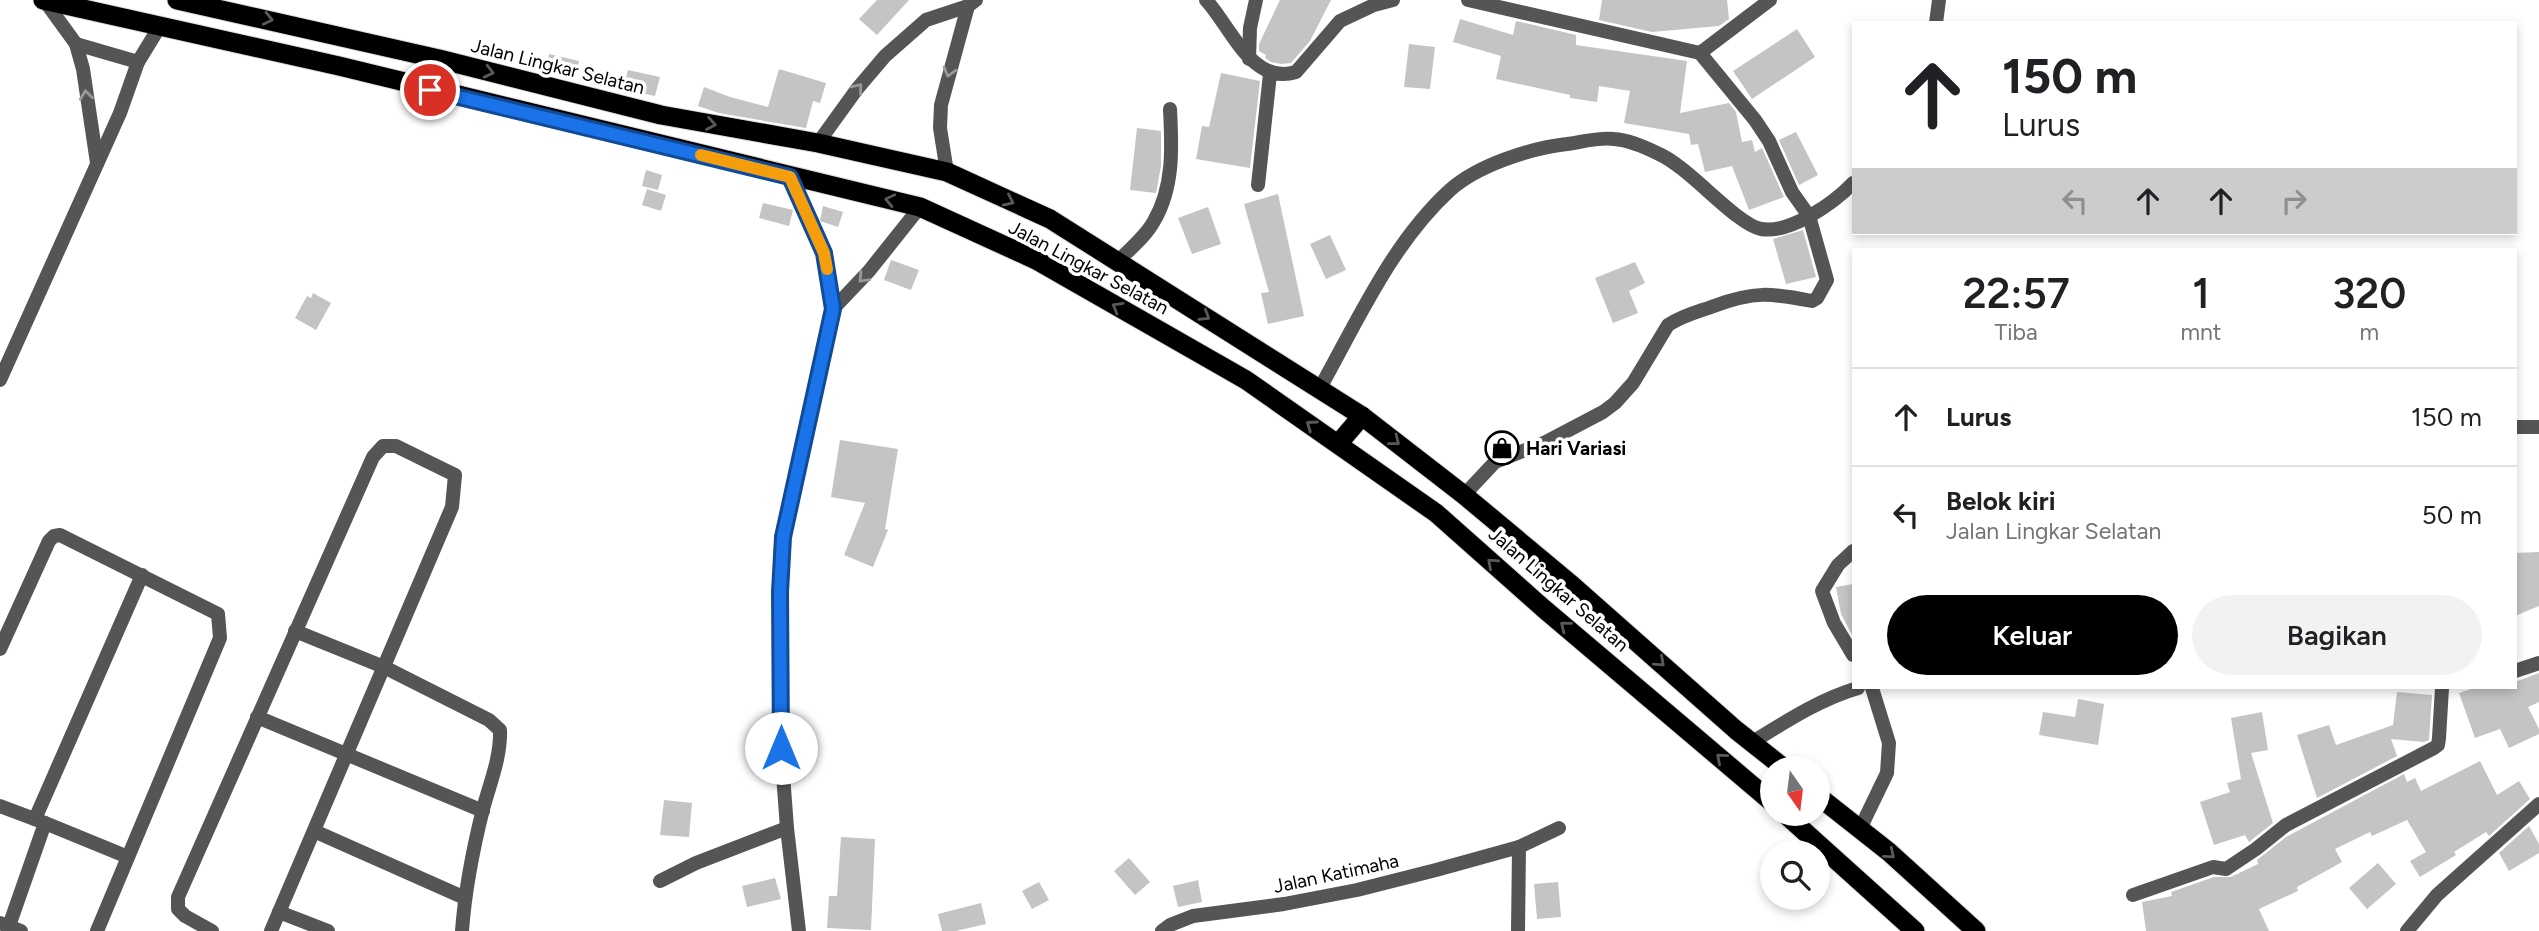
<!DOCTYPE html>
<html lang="id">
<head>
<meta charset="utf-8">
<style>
  :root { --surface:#fff; --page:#f2f2f2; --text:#202124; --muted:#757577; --line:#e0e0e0; --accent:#000 }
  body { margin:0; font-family:Figtree,sans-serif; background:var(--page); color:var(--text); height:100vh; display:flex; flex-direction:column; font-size:26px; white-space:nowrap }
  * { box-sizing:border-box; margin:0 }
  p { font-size:23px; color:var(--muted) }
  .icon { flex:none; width:38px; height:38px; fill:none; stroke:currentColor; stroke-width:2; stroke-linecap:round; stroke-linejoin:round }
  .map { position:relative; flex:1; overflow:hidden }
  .sheet { position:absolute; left:1852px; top:248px; width:665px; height:441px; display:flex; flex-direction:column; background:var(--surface); border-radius:0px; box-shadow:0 4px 10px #0003 }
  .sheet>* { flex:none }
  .hud { position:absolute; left:1852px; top:21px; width:665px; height:214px; border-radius:0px; box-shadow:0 4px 10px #0003; background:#fff; color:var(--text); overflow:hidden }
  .needle { width:46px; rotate:166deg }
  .fabs { position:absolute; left:1760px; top:756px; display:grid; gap:14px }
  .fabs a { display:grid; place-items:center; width:70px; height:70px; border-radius:50%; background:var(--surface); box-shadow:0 4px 10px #0003; font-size:35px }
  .pin { position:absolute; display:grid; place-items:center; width:60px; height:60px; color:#fff; margin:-30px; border:4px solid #fff; border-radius:50%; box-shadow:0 2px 7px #0007 }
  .me { position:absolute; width:77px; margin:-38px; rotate:0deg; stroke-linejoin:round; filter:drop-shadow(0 0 5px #0008) }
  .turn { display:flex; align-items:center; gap:24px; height:147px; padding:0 35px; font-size:32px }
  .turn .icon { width:91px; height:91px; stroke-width:2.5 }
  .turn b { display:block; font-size:49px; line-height:60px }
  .lanes { display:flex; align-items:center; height:66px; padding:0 35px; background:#0003; justify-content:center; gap:35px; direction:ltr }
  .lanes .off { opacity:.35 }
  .eta { display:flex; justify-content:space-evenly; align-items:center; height:119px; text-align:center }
  .eta b { font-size:42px; font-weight:600; line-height:49px }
  .action { display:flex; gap:14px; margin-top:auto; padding:14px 35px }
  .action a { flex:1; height:80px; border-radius:42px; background:var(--accent); color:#fff; font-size:28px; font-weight:600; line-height:80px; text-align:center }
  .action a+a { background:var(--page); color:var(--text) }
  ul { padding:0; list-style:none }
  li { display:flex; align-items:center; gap:21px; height:98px; padding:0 35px; border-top:2px solid var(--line) }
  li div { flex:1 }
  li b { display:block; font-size:26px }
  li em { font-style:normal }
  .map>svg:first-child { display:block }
  .building { fill:#c4c4c4 }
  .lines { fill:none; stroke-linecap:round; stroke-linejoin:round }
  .trunk-casing { stroke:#dbdbdb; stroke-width:21 }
  .minor { stroke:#555; stroke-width:14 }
  .tertiary { stroke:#555; stroke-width:14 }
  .trunk { stroke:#000; stroke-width:19 }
  .oneway { stroke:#595959 }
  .oneway2 { stroke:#999 }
  .route-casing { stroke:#114b97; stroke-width:18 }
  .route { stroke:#1a73e8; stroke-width:12 }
  .slow { stroke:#f59e0b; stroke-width:12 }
  .labels { text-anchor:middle; stroke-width:7; stroke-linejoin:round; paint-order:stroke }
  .street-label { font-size:19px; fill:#000; stroke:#fff }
  .poi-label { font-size:19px; font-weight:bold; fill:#000; stroke:#fff; text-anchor:start }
</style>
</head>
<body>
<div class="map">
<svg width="2539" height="931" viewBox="0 0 2539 931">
  <rect width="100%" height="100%" fill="#fff"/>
  <!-- building -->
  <g class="building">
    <path d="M877,0H909L877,35L859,19Z"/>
    <path d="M1280,0H1331L1310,41L1291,63L1281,64L1271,62L1265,58L1266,55L1259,51V44Z"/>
    <path d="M1602,0H1727L1729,19L1719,26L1652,32L1599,20Z"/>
    <path d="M1460,19L1513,35L1516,21L1576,35V45L1687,61L1680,113L1729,103L1736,112L1742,142L1752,140L1755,152L1762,148L1784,197L1749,210L1732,166L1705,172L1698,144L1691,145L1689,134L1624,123L1630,91L1599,86L1597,102L1570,98V95L1496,79L1501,56L1453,42Z"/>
    <path d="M1797,29L1815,57L1752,99L1733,71Z"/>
    <path d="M1409,44L1435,47L1430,89L1404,87Z"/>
    <path d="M549,54L579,61L575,79L545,72Z"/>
    <path d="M779,69L826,83L820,103L813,101L806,128L719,113L698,106L704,87L730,97L768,107Z"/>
    <path d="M628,70L660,77L655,96L623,89Z"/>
    <path d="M1221,73L1260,81L1250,168L1196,159L1202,126L1209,127Z"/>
    <path d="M1137,128L1161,131V166L1156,193L1130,190Z"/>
    <path d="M1796,132L1818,175L1799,185L1779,140Z"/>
    <path d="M646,170L662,175L658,190L642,186Z"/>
    <path d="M647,189L666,195L661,211L642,205Z"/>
    <path d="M1278,194L1304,316L1268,324L1261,293L1269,292L1244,204Z"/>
    <path d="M763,203L793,210L789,226L759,218Z"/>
    <path d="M823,206L843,212L838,227L820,221Z"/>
    <path d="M1208,207L1221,244L1192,254L1178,218Z"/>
    <path d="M1803,230L1816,277L1786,284L1773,239Z"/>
    <path d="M1330,235L1346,270L1326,279L1310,244Z"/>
    <path d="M891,260L919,270L911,290L884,280Z"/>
    <path d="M1635,262L1645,283L1629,291L1638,313L1613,323L1595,278Z"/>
    <path d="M313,293L331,303L316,330L295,318L307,296L311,298Z"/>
    <path d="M840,440L898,449L885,529L888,530L873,567L844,555L865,503L831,497Z"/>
    <path d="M2539,552V606L2515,616V553Z"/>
    <path d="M1853,584V635H1852L1841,614L1836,587Z"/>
    <path d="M2539,673V702L2528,707L2539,729V734L2509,748L2500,729L2475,738L2459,693L2474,688H2515V682Z"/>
    <path d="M2397,692L2432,695L2429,740L2424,742L2391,739L2397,756L2317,798L2297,735L2329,725L2336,745L2393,725Z"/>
    <path d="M2078,699L2104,704L2098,745L2039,735L2043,712L2075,717Z"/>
    <path d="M2262,712L2268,750L2251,753L2273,823L2249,842L2245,835L2214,845L2200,802L2230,792L2227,783L2241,779L2231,718Z"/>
    <path d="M2480,761L2497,795L2519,781L2530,799L2489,836L2486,832L2454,852L2456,855L2420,877L2410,861L2426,852L2407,820L2372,836L2370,832L2335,849L2342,862L2297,887L2298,891L2259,909L2269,931H2146L2142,902L2172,896L2171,892L2214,877H2231L2258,864L2257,860L2286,837L2404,774L2407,782L2415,778L2421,791Z"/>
    <path d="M664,800L692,803L689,837L660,835Z"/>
    <path d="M2529,826L2539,844V853L2509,871L2499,853Z"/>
    <path d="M841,837L875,839L871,930L827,928L829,896H837Z"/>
    <path d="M1129,858L1150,882L1135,895L1114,871Z"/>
    <path d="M2378,863L2396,884L2367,909L2349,888Z"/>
    <path d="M775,878L781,899L747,907L742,886Z"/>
    <path d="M1198,880L1202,902L1178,907L1173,886Z"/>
    <path d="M1039,882L1049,900L1032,909L1022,891Z"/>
    <path d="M1558,882L1561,917L1537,919L1534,884Z"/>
    <path d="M981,903L986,924L956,931H942L938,914Z"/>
  </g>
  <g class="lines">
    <defs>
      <g id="trunk">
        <path d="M43,0L339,66L920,207L1036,260L1246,380L1436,513L1543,608L1773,803"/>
        <path d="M177,0L439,59L661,115L818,143L947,172L1050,219L1362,416L1464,495L1572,585L1736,730L1784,768"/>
        <path d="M1338,444L1362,416"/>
        <path d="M1818,796L1889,852L1976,931"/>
        <path d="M1785,814L1915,931"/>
      </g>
    </defs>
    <!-- trunk casing -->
    <use href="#trunk" class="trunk-casing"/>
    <!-- minor -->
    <g class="minor">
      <path d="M1206,0C1231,27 1252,86 1296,72L1340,21L1374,5L1393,0"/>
      <path d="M1936,23L1939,0"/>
      <path d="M1700,53L1770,0"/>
      <path d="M1249,59L1250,28L1256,0"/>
      <path d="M1258,185L1270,74"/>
      <path d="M1117,262C1130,249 1146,236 1154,221C1174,187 1172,147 1170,109"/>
      <path d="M1320,388C1358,320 1392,243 1450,190C1478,165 1531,148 1567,144C1581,142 1600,137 1614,139C1628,140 1647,148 1659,154C1689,167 1737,225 1761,229C1790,234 1834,203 1853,183"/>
      <path d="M2515,427H2539"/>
      <path d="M1464,495L1495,462L1546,442L1603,412L1615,403L1633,383L1668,325C1683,315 1697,312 1714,306C1754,291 1771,293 1812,301L1817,298L1827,280L1809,216L1792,192L1769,141L1755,120L1700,53L1468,0"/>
      <path d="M1853,551L1838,565L1822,591L1834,623L1853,655"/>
      <path d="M295,631L384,667L489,720L500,730C501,757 490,783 483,809C473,849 465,890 462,931"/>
      <path d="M0,649L49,541L54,536L60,535L218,614L220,638L97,931"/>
      <path d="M2515,671L2539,663"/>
      <path d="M257,717L483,811"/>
      <path d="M1751,743C1785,722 1820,699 1858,688"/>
      <path d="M0,806L45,823L9,926"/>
      <path d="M35,819L142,575"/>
      <path d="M45,823L128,857"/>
      <path d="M1860,829L1887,773L1889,743L1872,688"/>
      <path d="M314,831L465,898"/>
      <path d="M660,881L696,863L787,828"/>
      <path d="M2133,895L2213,867L2226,869L2256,849L2286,825L2434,748L2438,745L2439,738L2442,688"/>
      <path d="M279,912L328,931"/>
      <path d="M0,923L21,931"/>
      <path d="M212,931L185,916L178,909V897L373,457L383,446H396L455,475L452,507L271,931"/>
      <path d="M1162,931L1170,925L1193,916L1284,904L1357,890L1436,870L1519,847L1559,828"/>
      <path d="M1518,931L1519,847"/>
      <path d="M2407,931L2437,895L2539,804"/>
    </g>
    <!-- tertiary -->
    <g class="tertiary">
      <path d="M44,0L76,44L83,69L97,163"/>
      <path d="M76,44L138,62"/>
      <path d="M818,143L857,89L885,56L926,20L968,6L976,0"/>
      <path d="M947,172L940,128L941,105L968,6"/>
      <path d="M790,177L823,253L833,309"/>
      <path d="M0,380L120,113L138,62L160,26"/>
      <path d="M799,931L787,828L781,748L780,592L783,537L833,309L869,271L920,207"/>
    </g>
    <!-- trunk -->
    <use href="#trunk" class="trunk"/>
  </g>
  <!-- one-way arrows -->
  <defs><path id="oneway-chevron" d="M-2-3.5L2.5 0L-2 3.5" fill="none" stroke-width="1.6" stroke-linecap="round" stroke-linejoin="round" transform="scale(1.75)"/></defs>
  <g class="oneway">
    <use href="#oneway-chevron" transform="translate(268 19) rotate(13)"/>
    <use href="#oneway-chevron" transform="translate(489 72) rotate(14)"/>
    <use href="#oneway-chevron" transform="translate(711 124) rotate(10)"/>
    <use href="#oneway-chevron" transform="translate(890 200) rotate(-167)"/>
    <use href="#oneway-chevron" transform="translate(1009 201) rotate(25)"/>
    <use href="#oneway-chevron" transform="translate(1117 307) rotate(-150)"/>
    <use href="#oneway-chevron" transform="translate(1205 316) rotate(32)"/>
    <use href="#oneway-chevron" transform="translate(1311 425) rotate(-145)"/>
    <use href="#oneway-chevron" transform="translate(1395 441) rotate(38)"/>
    <use href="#oneway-chevron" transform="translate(1492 563) rotate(-138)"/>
    <use href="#oneway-chevron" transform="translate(1565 626) rotate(-141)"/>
    <use href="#oneway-chevron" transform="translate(1660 662) rotate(42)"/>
    <use href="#oneway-chevron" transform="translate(1721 758) rotate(-139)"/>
    <use href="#oneway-chevron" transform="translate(1890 854) rotate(40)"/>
  </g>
  <g class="oneway2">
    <use href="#oneway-chevron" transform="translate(949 72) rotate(106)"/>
    <use href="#oneway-chevron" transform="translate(858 88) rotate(-51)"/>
    <use href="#oneway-chevron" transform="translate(86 95) rotate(-97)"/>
    <use href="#oneway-chevron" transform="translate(863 278) rotate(134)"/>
  </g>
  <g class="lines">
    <defs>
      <path id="route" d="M430,90L790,177L824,253L833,309L783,537L780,592L781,748"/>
    </defs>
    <!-- route casing -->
    <use href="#route" class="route-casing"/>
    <!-- route -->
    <use href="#route" class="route"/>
    <!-- slow -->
    <path class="slow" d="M701,155L790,177L824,253L827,269"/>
  </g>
  <!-- icons -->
  <defs>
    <symbol id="shop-ring" viewBox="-11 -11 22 22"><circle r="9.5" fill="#fff" stroke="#000" stroke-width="1.5"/><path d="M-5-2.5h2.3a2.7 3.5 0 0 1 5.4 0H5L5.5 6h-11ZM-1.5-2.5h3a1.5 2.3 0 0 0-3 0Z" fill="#000"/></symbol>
  </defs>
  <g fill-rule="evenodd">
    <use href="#shop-ring" x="1483" y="429" width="38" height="38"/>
  </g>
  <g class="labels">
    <!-- street labels -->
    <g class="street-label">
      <text transform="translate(558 66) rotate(14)" y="7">Jalan Lingkar Selatan</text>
      <text transform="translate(1089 267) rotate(28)" y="7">Jalan Lingkar Selatan</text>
      <text transform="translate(1559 589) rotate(41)" y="7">Jalan Lingkar Selatan</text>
      <text transform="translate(1336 873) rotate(-12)" y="7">Jalan Katimaha</text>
    </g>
    <!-- poi labels -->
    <g class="poi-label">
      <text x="1526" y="455">Hari Variasi</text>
    </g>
  </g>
</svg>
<div class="fabs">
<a><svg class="needle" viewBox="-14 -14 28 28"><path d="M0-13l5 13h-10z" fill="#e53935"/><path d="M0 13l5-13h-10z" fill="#757577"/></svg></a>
<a><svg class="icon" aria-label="search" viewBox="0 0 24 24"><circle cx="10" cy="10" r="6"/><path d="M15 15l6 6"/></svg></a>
</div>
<div class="pin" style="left:430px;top:90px;background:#d93025"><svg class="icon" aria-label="arrive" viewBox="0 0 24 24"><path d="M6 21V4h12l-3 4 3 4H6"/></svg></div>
<svg class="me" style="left:781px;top:748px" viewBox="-20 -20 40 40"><circle r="19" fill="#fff"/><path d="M0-13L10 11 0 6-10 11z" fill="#1a73e8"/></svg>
<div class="hud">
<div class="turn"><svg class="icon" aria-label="ahead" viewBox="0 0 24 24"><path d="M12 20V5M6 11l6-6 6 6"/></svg><div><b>150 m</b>Lurus</div></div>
<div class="lanes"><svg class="icon off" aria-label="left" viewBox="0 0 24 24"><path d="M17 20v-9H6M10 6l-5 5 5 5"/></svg><svg class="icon" aria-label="ahead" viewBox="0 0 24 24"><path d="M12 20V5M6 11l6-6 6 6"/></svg><svg class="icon" aria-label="ahead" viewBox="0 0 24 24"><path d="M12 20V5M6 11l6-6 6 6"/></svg><svg class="icon off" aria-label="right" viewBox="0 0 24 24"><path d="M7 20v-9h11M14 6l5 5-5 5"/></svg></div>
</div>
<section class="sheet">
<div class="eta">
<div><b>22:57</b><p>Tiba</p></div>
<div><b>1</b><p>mnt</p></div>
<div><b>320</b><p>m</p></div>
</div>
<ul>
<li><svg class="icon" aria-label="ahead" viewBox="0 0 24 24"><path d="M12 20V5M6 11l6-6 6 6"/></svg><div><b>Lurus</b></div><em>150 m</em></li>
<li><svg class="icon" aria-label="left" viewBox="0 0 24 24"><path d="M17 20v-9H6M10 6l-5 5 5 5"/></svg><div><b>Belok kiri</b><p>Jalan Lingkar Selatan</p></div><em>50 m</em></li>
</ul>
<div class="action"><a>Keluar</a><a>Bagikan</a></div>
</section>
</div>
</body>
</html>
